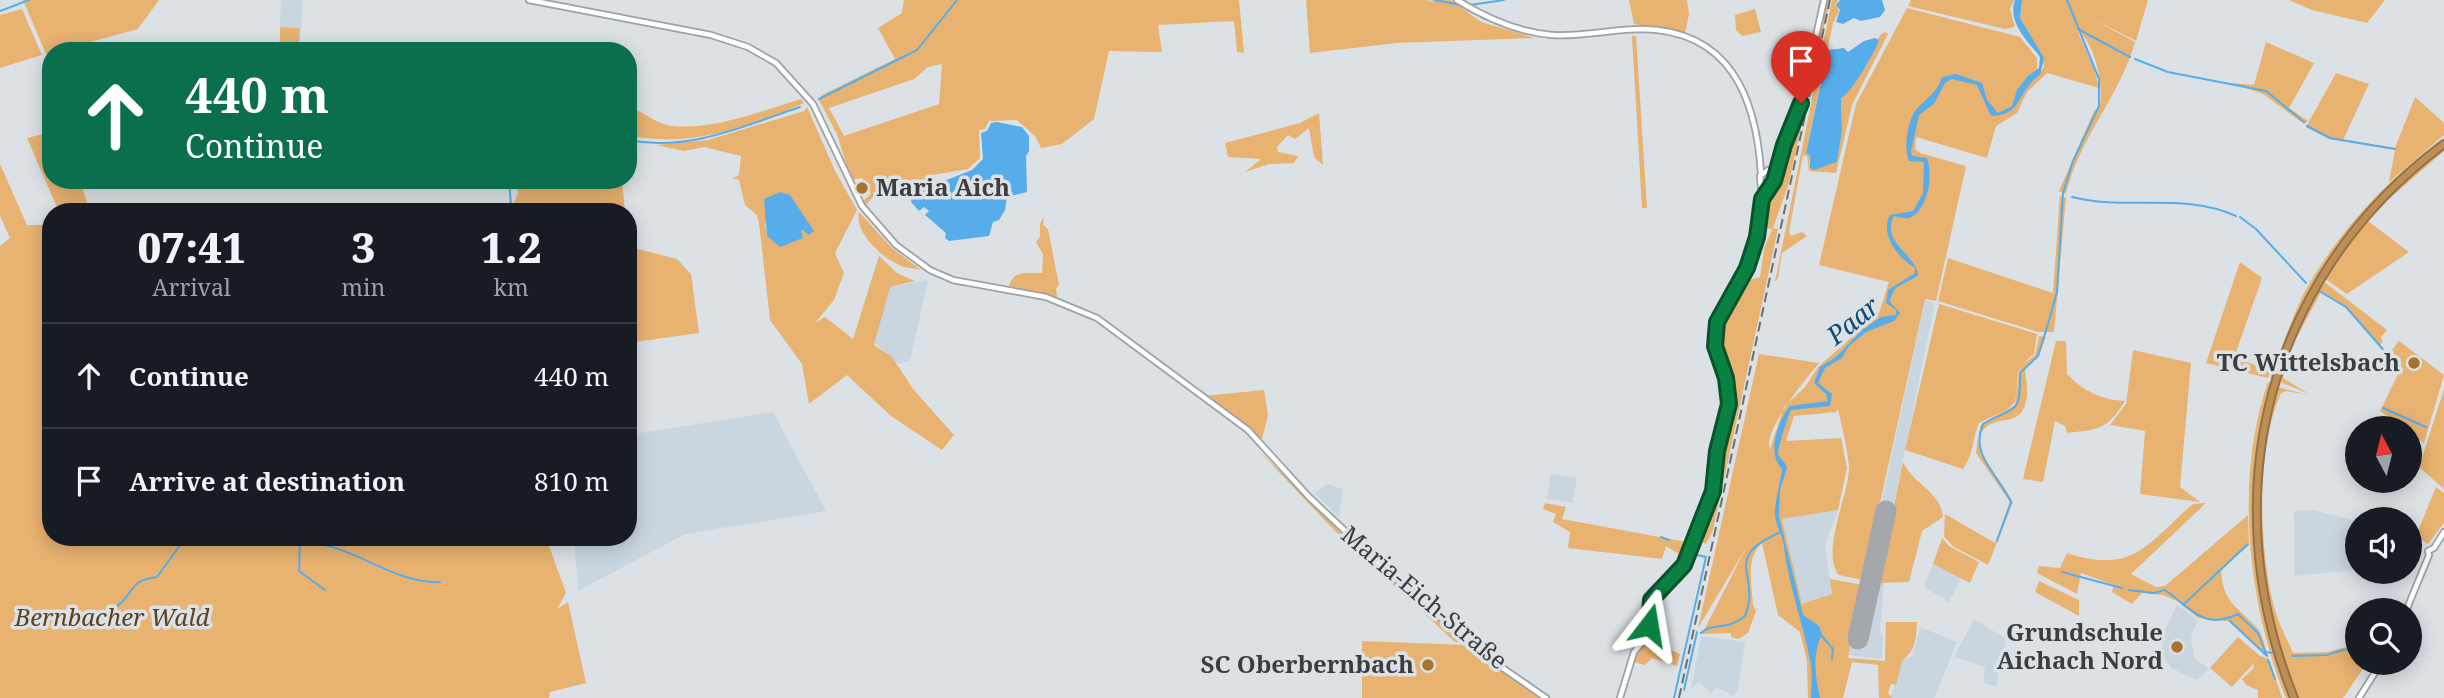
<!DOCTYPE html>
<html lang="en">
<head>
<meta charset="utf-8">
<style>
  :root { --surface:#171b24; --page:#242831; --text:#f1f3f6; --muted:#9ea1a6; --line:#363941 }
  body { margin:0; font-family:"Noto Serif",serif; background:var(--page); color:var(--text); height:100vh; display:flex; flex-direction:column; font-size:26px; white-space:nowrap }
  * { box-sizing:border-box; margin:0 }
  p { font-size:23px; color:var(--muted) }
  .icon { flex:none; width:38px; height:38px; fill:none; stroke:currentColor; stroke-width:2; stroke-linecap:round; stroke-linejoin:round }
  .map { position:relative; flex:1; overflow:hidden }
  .details { position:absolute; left:42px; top:203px; width:595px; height:343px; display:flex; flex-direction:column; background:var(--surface); border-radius:28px; box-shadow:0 4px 18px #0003 }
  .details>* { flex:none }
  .banner { position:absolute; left:42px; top:42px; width:595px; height:147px; border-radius:28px; box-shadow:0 4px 18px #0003; background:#0b6e4f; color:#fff; overflow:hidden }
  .needle { width:46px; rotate:353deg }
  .controls { position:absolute; left:2345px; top:416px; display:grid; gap:14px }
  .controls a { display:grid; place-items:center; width:77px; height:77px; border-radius:50%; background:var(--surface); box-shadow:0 4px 18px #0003; font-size:35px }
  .pin { position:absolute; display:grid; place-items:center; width:60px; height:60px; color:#fff; margin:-72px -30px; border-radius:50% 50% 50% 0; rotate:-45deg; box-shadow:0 0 7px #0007 }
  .pin .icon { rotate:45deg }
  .me { position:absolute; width:77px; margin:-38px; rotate:14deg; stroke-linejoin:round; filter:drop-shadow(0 0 5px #0008) }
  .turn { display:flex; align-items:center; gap:24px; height:147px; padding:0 28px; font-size:32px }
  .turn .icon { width:91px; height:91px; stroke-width:2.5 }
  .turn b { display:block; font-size:49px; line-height:60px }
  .eta { display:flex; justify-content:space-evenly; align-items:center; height:119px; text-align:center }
  .eta b { font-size:42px; font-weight:800; line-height:49px }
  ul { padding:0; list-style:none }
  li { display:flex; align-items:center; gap:21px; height:105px; padding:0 28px; border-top:2px solid var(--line) }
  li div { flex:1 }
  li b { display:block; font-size:26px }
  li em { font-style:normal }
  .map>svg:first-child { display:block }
  .built { fill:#cad6df }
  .green { fill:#e8b271; fill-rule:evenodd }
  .water { fill:#56adea }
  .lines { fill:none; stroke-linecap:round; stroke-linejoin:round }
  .stream { stroke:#56adea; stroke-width:2 }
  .runway { stroke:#a4a8ac; stroke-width:21 }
  .secondary-casing { stroke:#9ea2a6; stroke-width:8 }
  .highway-casing { stroke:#90724c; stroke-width:10 }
  .secondary { stroke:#fff; stroke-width:4.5 }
  .highway { stroke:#be8e53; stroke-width:6 }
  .rail { stroke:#6c6f72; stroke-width:2; stroke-dasharray:10 5; stroke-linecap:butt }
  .route-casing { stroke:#07532c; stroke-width:18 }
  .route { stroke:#0b8043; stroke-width:12 }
  .poi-dot { fill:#a8732d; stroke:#dce1e5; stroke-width:2.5 }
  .labels { text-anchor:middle; stroke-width:7; stroke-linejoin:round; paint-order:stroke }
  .poi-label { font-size:24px; font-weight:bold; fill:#3b3d3f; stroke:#dce1e5; text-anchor:end }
  .street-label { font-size:24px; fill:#3b3d3f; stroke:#dce1e5 }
  .park-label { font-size:24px; font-style:italic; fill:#5d4221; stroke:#dce1e5 }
  .water-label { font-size:26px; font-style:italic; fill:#074d75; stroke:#dce1e5 }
</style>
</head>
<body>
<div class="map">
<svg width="2444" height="698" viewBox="0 0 2444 698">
  <rect width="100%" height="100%" fill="#dce1e5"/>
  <!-- built -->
  <g class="built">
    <path d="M281,0H303L301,28L280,27Z"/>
    <path d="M928,280L910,361L898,364L874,342L890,287Z"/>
    <path d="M1925,300L1935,303L1878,582L1884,583L1880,631L1883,637L1882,659L1849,655Z"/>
    <path d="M773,412L826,511L685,534L578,591L574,537H628V435Z"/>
    <path d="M1551,474L1577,478L1572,503L1547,499Z"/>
    <path d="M1327,484L1343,489L1339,517L1314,493Z"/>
    <path d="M1838,510L1825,546L1832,594L1802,604L1782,519Z"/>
    <path d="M2313,510L2357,521V570L2295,576L2294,511Z"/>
    <path d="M1933,564L1961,578L1949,602L1924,587Z"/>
    <path d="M2177,605L2198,620L2191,636L2194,658L2209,669L2197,680L2171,668L2162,653L2164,631Z"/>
    <path d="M1974,619L2006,639L1996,687L1983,683L1985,667L1954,657Z"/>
    <path d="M1920,627L1957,642L1937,692L1934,698H1890L1902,661L1913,655Z"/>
    <path d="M1701,636L1745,642L1738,688L1734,697L1717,687L1711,693L1698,682L1691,689Z"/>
  </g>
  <!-- green -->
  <g class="green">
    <path d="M23,0H159L138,29L46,54Z"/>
    <path d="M904,0H1239L1244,53L1237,52L1234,21L1158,25L1162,52L1109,51L1094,119L1062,144L1041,148L1036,137L1017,120L989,121L985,129L979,130L980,158L968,169L933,175L929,179L878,191L866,205L863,201L871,194L862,178L851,180L837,134L819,100L822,95L895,59L878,28L902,13ZM942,64L939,104L844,136L829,108L914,79L928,67Z"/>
    <path d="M1306,0H1426L1435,3L1430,0H1451L1481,22L1535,38L1397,43L1310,53Z"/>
    <path d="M1629,0H1687L1689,14L1685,33L1634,24Z"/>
    <path d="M1826,0H1830L1788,186L1773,228L1778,229L1713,530L1706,544L1696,539L1714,493L1719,453L1731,405L1730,382L1718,341V329L1727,305L1741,283L1760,277L1764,249L1772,229L1762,227L1767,188L1783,164L1786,146L1803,104Z"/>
    <path d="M1832,0H1838L1836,5L1839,11L1833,23L1806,153L1810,156L1809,164L1825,166L1837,162L1842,131L1841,97L1867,65L1880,35L1885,32L1888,34L1852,105L1836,173L1809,171L1807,156L1803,155L1789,232L1791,236L1802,232L1807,236L1782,253L1778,278L1775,282Z"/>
    <path d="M1911,0H2014L2010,9L2015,27L2005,29L1908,6Z"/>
    <path d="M2022,0H2148L2136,41L2089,17L2135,42C2120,96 2079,138 2066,194L2059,191L2094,111L2100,106C2104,86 2095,42 2077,30L2095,71L2099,88L2047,73L2027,92L2017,113L1996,126L1987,158L1916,137L1915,149L1920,153L1966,166L1936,301L1925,299L1863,580L1839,575C1820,553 1849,495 1849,468C1848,449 1842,428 1838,409L1836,412L1794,416L1786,441L1841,438L1847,468L1838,510L1782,519L1802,604L1832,594L1830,579L1863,585L1848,658L1885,661L1886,622H1917C1916,639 1916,650 1902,661L1896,685L1891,684L1888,693L1892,698H1879L1878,665L1852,662L1843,698H1808L1807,661L1800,632L1778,615L1762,543C1745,558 1752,584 1753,605L1756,611L1748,633L1738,639L1731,637V633L1702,634L1746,548L1698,628L1759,354L1819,363C1806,379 1762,431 1770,449L1784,407L1805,387L1818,367L1879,313L1889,282L1819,265L1856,104L1907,8L2020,37L2037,58V69L2041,71L2044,66L2020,18Z"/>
    <path d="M2289,0H2385L2367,23L2312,10Z"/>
    <path d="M22,9L42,55L0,68V15Z"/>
    <path d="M1755,9L1761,32L1742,36L1736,30L1735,15Z"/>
    <path d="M280,27L300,28L299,51H280Z"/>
    <path d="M1632,36H1636L1647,208H1642Z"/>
    <path d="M2266,42L2314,63L2289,108L2308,121L2304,124L2263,94L2231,83L2254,85Z"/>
    <path d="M2336,73L2369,84L2343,140L2395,148L2415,97L2444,123V135L2389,182L2395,150L2329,139L2306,127Z"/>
    <path d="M801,99L804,103C751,127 686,149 628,135V107C644,111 655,124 672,126C715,130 761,111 801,99Z"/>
    <path d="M807,107L835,171L857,210L835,253L844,273L834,300L815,323L825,317L853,339L879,256L897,273L915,281L890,287L874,345L892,357L913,389L954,435L942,450L891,416L847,375L809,404L802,364L770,320L759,223L757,215L745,205L739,180L732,178L739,175L741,156L704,147L684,151L656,145L708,140L804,111ZM792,198L807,223L805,229H801L803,238L780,246L767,235L765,224Z"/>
    <path d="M1319,113L1323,165L1314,157L1309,128L1295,139L1288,135L1277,147L1278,152L1298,156L1294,163L1269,164L1245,172L1261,159L1228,157L1225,143L1300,123Z"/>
    <path d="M51,132V180H80L90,212H59L27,138Z"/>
    <path d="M2444,138V142C2365,202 2301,282 2274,379L2270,378C2282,350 2290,321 2304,293C2337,233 2388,178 2444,138Z"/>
    <path d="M2444,147V151L2389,199L2368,221L2409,252L2347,294L2324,278C2355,226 2399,187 2444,147Z"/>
    <path d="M0,164L27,225H51V537H552L548,543L566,593L557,609L568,602L586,683L550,692L549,698H0V246L10,238L0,216Z"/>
    <path d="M514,180H622L625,212H461L475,205L514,203L518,193Z"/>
    <path d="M2060,196L2066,198L2054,332H2038L1938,301L1948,258L2053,293Z"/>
    <path d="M859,212L892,248L921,270C909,267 907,269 897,264C880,256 854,231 859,212Z"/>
    <path d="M1044,216L1043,225L1048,229L1059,285L1056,289L1057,297L1009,286C1014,269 1027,274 1042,273L1043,254L1036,242L1040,237V224Z"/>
    <path d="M628,240L630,247L677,259L691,274L699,333L628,343Z"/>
    <path d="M2240,262L2262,278L2234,358L2271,370L2268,378L2206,363Z"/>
    <path d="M2323,281L2387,330L2381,337L2383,342L2380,345L2346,307L2321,292L2289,352L2283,378L2309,394L2278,381L2298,326Z"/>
    <path d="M1939,304L2037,334L2034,354C2012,371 2020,377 2015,402L2006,410L1979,423C1972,440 1974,453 1963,469L1905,450Z"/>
    <path d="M2039,336L2046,337L2038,357L2025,367C2025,376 2028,387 2027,396C2022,432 1997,411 1982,432L1980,427L1983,423L2015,405L2019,373L2022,365L2035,355Z"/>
    <path d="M2056,341H2066L2067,374C2083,391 2101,400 2125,401C2107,430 2099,429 2067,433L2065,426L2055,421L2043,482L2023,479Z"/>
    <path d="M2399,341L2444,375L2424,443L2410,433V429H2405L2380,411L2401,368L2388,355Z"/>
    <path d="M2133,350L2191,363L2180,487L2200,502L2140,494L2145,431L2110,425L2126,404Z"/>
    <path d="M2268,382L2273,384C2244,496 2248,591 2291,698H2286C2248,605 2234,479 2268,382Z"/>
    <path d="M2277,387L2308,395L2286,391L2281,393C2256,448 2259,545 2273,603C2277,620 2286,637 2293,653L2327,652L2357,644V663H2367L2343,698H2298C2264,610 2250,534 2267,440C2270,423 2271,404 2277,387Z"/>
    <path d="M2444,389V489L2419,467Z"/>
    <path d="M1264,390L1268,415L1262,439L1204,396Z"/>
    <path d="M1978,437L1980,451L2013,502L1988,565L1954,547L1944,537L1945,514L1995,543L2010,502L1976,453Z"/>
    <path d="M1256,448L1356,547L1463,643L1455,642L1334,530Z"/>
    <path d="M1903,462C1913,484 1941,492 1943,517L1922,531L1909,582L1878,583Z"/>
    <path d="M2436,487L2444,493V523L2428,544L2416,536Z"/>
    <path d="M1545,503L1566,507L1562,519L1692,543L1685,558L1666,546L1662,559L1568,548L1570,532L1553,522L1556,514L1543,509Z"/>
    <path d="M2206,503L2131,574L2156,587L2165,586L2248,515L2249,545L2221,568C2222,604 2238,606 2258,629C2263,635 2265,648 2268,656L2228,621L2198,618L2179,602L2163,595L2142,593L2132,604L2112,592L2114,585L2081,573L2077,594L2037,573L2039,566L2060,568L2067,553C2133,575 2147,544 2193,504Z"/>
    <path d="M1942,538L1949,546L1979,562L1970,583L1933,564Z"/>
    <path d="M2039,581L2079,600V616L2035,592Z"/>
    <path d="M2238,637L2260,656L2269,659L2282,698H2258V690L2246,685L2242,679L2253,669L2254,663L2232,687L2210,668Z"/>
    <path d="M1362,641L1466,645L1542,698H1362Z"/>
    <path d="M1650,641L1680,654L1677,666L1652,658L1645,665L1633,662L1638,648Z"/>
  </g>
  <!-- water -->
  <g class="water">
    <path d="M1840,0H1882L1885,10L1880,17L1861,21L1854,18L1843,24L1836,22L1840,10L1836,5Z"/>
    <path d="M2015,0H2022L2020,18L2044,58L2040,75C2017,90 2023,116 1991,116L1977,85L1952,79L1945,83L1934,104L1919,115L1911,152L1912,156L1927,158C1933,174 1929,208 1911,217C1906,220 1899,217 1894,216C1880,242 1916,254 1918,275C1907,285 1892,283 1890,302L1900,313L1894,321L1866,332L1849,346L1842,358L1825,368L1818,383L1832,394L1830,406L1791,410C1789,413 1777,451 1778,454C1780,459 1785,461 1787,468L1780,490L1779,517L1803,615L1819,626L1822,634C1812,655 1815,676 1820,698H1811C1811,686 1813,672 1810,660C1802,620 1789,586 1784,547C1783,534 1774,523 1775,511C1776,495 1780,484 1782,469C1766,453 1778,421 1790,406L1828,401L1826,394L1814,383L1820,367L1836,357L1862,330L1881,317L1896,315V310L1886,303L1888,290L1915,273V268C1899,259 1879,234 1890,215L1913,211L1923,193L1924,162L1909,161C1904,148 1907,129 1912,117C1917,103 1936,97 1942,77L1956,74L1982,83L1987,100L1998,113L2012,106L2017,90L2028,76L2039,68L2040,57C2027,40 2007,22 2015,0Z"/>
    <path d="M1875,38L1879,40C1876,51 1850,95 1841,98L1842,131L1837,162L1814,170L1810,168V156L1806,153L1828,50L1844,48L1848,52L1864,41Z"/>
    <path d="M997,122L1022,127L1029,136V151L1026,156L1027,192L1007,197L1005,210L999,220L993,222L989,236L949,241L945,238L946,233L925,215L929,211L924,207L919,211L911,202L912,196L926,188L927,184L934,185L972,170L983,159L981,133L987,131L991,123Z"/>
    <path d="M780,192L790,195L814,231L809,235L801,229L803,238L780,247L767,236L764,199Z"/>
  </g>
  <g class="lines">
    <!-- stream -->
    <g class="stream">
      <path d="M1435,0L1461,5"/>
      <path d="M1470,5L1504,0"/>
      <path d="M0,11L29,0"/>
      <path d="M2078,29L2130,57"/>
      <path d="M2135,59L2168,72L2266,91L2304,122"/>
      <path d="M819,99L917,50L957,0"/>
      <path d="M2307,126L2330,138L2395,149"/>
      <path d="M628,140C688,152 744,126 800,107"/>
      <path d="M2072,197C2126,211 2184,192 2236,216"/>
      <path d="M463,212L476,207L511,205L509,180"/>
      <path d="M2240,217L2256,229L2306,283"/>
      <path d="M2319,291L2346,307L2388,355"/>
      <path d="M2383,408L2426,427"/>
      <path d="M300,537L299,571L325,590"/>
      <path d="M1661,537L1669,540"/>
      <path d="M1997,541L2011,502C1999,475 1969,455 1983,424C2014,405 2021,418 2020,373L2038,356L2048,324L2057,292L2063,193L2073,161L2099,106V79L2067,0"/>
      <path d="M300,542C349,541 394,585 440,582"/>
      <path d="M330,545L340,537"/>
      <path d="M2062,572L2122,588"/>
      <path d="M2129,590L2154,593L2165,590C2191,608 2203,631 2238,614L2258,633L2267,656"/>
      <path d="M2183,605L2248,544"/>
      <path d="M101,621C108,612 115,609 122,602C137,586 131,581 157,577L186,537"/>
      <path d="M2230,621L2266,655"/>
      <path d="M1701,633C1712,622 1728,631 1745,616C1762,574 1719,559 1781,532"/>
      <path d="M1821,635L1833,649L1832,659"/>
      <path d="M2266,652L2272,653"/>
      <path d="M2292,656L2327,655L2357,646"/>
      <path d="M2268,660L2275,679"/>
      <path d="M1684,690L1697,632"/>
      <path d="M1674,698L1706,557L1693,554"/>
    </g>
    <!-- runway -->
    <path class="runway" d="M1858,639L1886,511"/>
    <defs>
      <g id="secondary">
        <path d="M529,0L711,35L748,47L776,63L813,104L862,206L896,245L930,270L953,280L1046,297L1097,318L1248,430L1309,497L1402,584L1484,655L1546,698"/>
        <path d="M1457,0C1486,18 1517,32 1552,35C1582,37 1612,29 1643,29C1730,31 1756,97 1761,173"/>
        <path d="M1763,195L1774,181L1784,145L1801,103L1824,0"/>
        <path d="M2406,611L2429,555L2428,551L2434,548L2444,532"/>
        <path d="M1620,698L1634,652L1649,634L1651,600L1684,565L1713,491L1717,451L1729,404L1715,334L1722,311L1744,275L1756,244L1762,199L1760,176L1768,170"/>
        <path d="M2359,698L2381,663"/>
      </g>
      <path id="highway" d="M2294,698C2212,495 2267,276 2444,144"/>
    </defs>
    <!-- secondary casing -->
    <use href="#secondary" class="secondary-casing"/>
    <!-- highway casing -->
    <use href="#highway" class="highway-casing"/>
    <!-- secondary -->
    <use href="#secondary" class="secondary"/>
    <!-- highway -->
    <use href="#highway" class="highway"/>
    <!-- rail -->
    <path class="rail" d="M1679,698L1830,0"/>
  </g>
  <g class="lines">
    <defs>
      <path id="route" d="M1649,625L1651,600L1684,565L1713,491L1717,451L1729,404L1726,378L1715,346L1717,322L1747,268L1757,237L1762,199L1774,181L1784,145L1801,103"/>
    </defs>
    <!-- route casing -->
    <use href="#route" class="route-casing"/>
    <!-- route -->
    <use href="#route" class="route"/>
  </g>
  <!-- markers -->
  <g class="poi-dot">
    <circle cx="862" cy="188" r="7"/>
    <circle cx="2414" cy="363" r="7"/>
    <circle cx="2177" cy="647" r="7"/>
    <circle cx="1428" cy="665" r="7"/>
  </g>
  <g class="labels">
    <!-- poi labels -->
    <g class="poi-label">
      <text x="876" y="196" text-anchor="start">Maria Aich</text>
      <text x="2400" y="371">TC Wittelsbach</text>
      <text x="2163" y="641">Grundschule<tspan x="2163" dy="28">Aichach Nord</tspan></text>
      <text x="1414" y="673">SC Oberbernbach</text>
    </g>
    <!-- street labels -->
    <g class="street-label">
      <text transform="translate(1424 598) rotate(40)" y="8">Maria-Eich-Straße</text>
    </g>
    <!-- park labels -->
    <g class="park-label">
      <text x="112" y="626">Bernbacher Wald</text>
    </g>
    <!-- water labels -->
    <g class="water-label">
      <text transform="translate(1853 321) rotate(-39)" y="9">Paar</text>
    </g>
  </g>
</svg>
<div class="controls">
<a><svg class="needle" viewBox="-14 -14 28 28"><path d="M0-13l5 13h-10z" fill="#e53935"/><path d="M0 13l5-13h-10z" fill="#9ea1a6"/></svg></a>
<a><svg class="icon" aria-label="sound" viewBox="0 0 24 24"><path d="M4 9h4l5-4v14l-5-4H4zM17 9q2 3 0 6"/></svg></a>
<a><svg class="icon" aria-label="search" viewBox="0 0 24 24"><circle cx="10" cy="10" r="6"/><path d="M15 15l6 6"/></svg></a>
</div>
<div class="pin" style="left:1801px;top:103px;background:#d93025"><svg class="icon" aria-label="arrive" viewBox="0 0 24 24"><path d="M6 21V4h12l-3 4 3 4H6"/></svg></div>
<svg class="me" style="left:1649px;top:625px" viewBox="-20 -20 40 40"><path d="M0-17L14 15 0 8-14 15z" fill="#0b8043" stroke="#fff" stroke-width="4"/></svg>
<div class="banner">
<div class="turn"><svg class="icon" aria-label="ahead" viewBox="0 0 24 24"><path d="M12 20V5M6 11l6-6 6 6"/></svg><div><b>440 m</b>Continue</div></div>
</div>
<section class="details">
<div class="eta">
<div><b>07:41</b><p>Arrival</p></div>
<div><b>3</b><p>min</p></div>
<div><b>1.2</b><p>km</p></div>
</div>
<ul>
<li><svg class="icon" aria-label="ahead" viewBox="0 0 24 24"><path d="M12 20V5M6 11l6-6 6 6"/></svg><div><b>Continue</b></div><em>440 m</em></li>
<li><svg class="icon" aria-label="arrive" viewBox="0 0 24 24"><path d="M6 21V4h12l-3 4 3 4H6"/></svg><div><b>Arrive at destination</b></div><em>810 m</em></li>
</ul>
</section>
</div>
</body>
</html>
